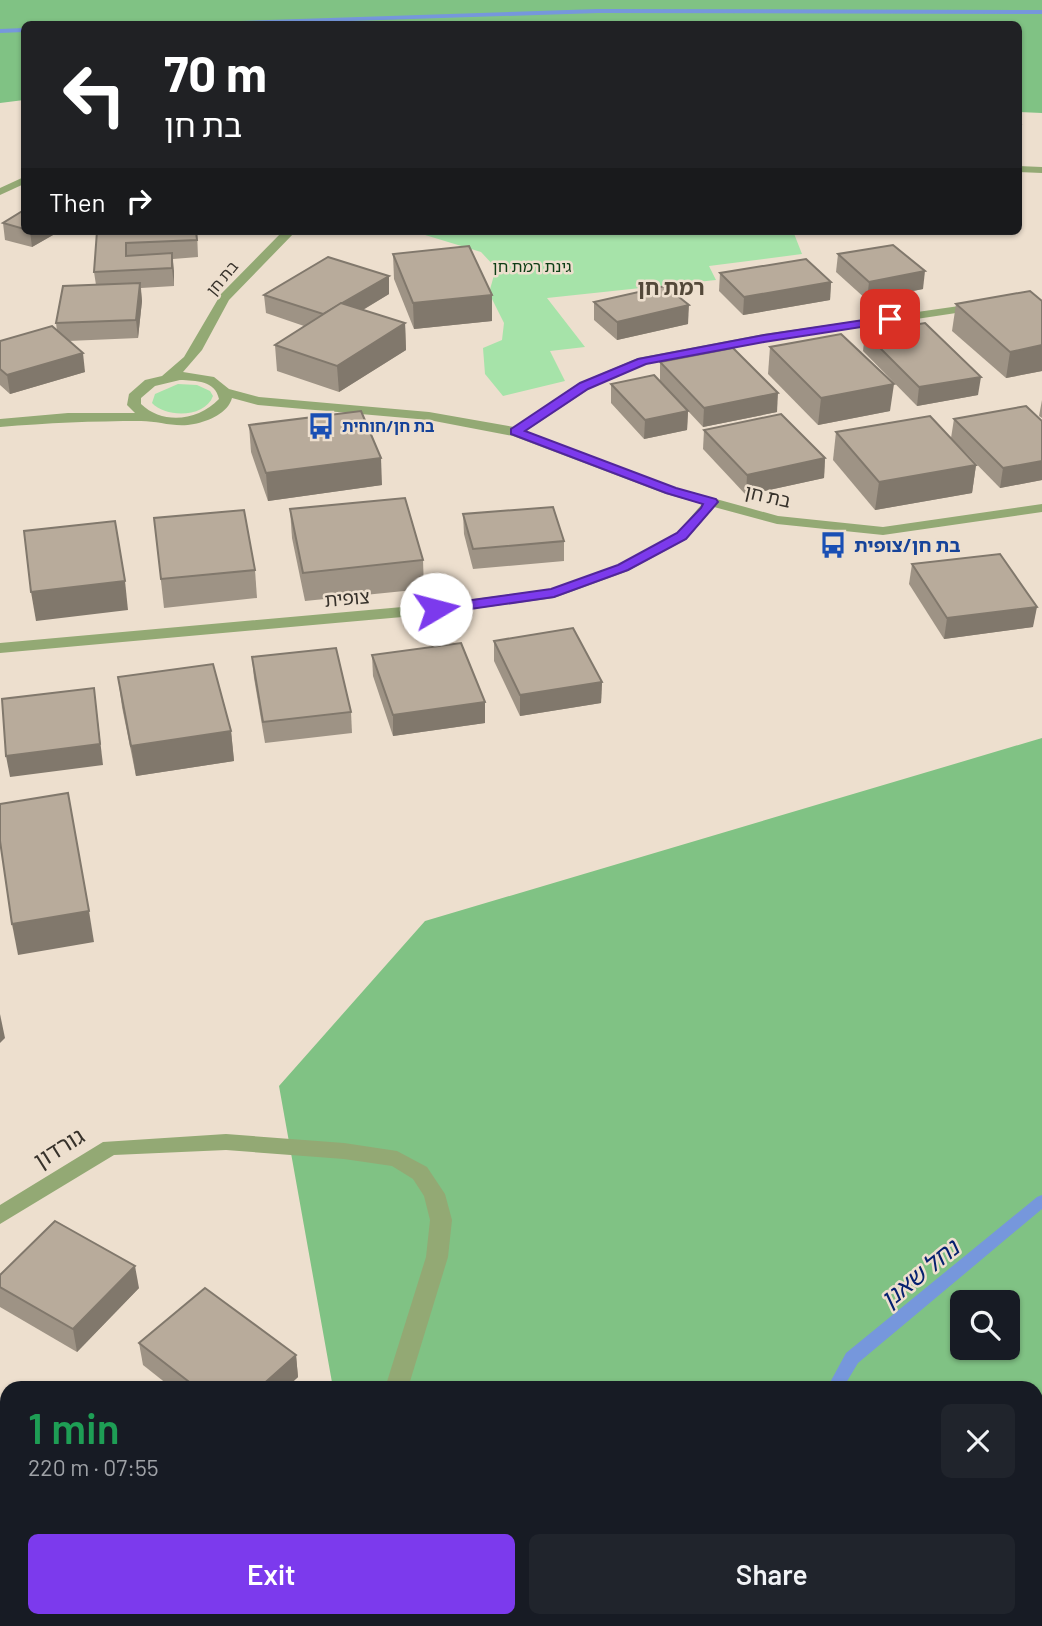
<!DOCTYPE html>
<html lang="en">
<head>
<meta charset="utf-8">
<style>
  :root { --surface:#171b24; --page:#20242c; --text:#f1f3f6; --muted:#9ea1a6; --accent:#7c3aed }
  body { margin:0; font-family:Barlow,"Noto Sans Hebrew",sans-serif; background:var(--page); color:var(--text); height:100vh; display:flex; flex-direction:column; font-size:26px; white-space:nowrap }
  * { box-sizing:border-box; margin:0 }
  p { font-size:23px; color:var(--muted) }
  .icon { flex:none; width:38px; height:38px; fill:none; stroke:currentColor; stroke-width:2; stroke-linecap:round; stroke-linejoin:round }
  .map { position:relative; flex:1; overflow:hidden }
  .panel { position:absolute; left:0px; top:1381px; width:1043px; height:247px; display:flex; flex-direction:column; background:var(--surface); border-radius:21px 21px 0 0; box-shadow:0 2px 5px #0004 }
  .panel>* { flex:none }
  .banner { position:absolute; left:21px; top:21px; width:1001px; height:214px; border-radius:10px; box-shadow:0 2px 5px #0004; background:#202124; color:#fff; overflow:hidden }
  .controls { position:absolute; left:950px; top:1290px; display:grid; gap:14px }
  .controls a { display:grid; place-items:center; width:70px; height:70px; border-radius:10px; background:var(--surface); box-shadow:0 2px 5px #0004; font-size:35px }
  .pin { position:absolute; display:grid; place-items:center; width:60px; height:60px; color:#fff; margin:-30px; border-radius:14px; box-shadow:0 4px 10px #0006 }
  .me { position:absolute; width:77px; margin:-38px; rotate:82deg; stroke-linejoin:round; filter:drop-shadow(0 0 5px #0008) }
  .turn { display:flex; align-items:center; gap:24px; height:147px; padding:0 28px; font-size:32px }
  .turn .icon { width:91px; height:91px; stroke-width:2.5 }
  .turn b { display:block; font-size:49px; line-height:60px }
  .then { display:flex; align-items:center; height:66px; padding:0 28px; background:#0003; gap:14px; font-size:26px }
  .round { display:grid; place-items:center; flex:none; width:74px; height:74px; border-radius:10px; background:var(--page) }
  .headline { display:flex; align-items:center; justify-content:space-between; height:119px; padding:0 28px }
  h1 { font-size:42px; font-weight:600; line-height:52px; color:#1e9e55 }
  .button { display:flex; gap:14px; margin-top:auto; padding:14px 28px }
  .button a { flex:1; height:80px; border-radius:10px; background:var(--accent); color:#fff; font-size:28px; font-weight:600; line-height:80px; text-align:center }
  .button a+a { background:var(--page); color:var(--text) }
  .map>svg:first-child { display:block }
  .green { fill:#a6e3a9 }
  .forest { fill:#80c284; fill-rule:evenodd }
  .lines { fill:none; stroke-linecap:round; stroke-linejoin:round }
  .stream { fill:#7697dc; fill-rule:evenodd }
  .minor { fill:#93a974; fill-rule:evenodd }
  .wall { fill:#9e9385 }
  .shaded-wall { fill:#81786c }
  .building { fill:#b8ab9b; stroke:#81786c; stroke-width:2 }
  .route { fill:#7c3aed; stroke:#51269a; stroke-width:2 }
  .labels { text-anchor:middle; stroke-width:5; stroke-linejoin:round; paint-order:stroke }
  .far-park-label { font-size:16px; fill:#0d3d15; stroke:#eddfce }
  .far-street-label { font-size:16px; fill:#37322b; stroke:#eddfce }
  .far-transit-label { font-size:16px; font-weight:bold; fill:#164399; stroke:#eddfce; text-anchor:start }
  .street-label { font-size:19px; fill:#37322b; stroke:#eddfce }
  .transit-label { font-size:19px; font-weight:bold; fill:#164399; stroke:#eddfce; text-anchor:start }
  .far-district-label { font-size:21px; font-weight:bold; fill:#534839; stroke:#eddfce }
  .near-street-label { font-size:23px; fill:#37322b; stroke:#eddfce }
  .near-water-label { font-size:24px; font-style:italic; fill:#05206f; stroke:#eddfce }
</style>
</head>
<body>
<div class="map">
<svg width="1042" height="1626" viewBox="0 0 1042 1626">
  <rect width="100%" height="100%" fill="#eddfce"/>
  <!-- green -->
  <g class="green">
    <path d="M412,231H793L802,254L709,266L716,280L547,298L585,347L550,351L565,381L503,396L485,374L483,348L502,340L504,323L489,293L496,268L481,252Z"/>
    <path d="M178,384L197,385L210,391L213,396C205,418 166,418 152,403L155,394Z"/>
  </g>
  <!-- forest -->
  <g class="forest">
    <path d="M0,0H1042V113L1019,112L1018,24H24V100L0,103Z"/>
    <path d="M1042,738V1498L1036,1512V1388H333L279,1086L425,921ZM962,1302H1008V1348H962Z"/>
    <path d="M222,1621V1620L988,1621L985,1626H219Z"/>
  </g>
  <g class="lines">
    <!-- stream -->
    <g class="stream">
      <path d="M598,9L1042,10V14L598,13L259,24H209L212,22Z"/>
      <path d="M24,28V32L0,33V29Z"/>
      <path d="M1042,1195V1209L858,1363L843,1388H827L846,1353L1037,1197Z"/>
      <path d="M696,1620H714L711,1626H693Z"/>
    </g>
    <!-- minor -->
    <g class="minor">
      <path d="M1018,166L1042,167V173L1018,172Z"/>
      <path d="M24,177V184L0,195V188Z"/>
      <path d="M283,231H296L229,300L202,350L183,372L214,377L229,389L259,397L429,412L514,427L579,383L638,358L764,334L980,303V309L976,310L764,342L647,364L589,389L526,431L676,488L778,516L883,527L1042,504V512L883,535L777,524L714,507L687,539L628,571L554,598L436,614L0,653V643L436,604L551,589L618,565L677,533L702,504L666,494L513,436L429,420L258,405L232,398C228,413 209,421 194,424C175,428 159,421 141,421C93,421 47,423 0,427V419L68,413H135L127,405L129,394L145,380L162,376L184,357L221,294ZM180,380C196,381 215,380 219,399C198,421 163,425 141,404V398L155,386Z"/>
      <path d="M226,1134L344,1143L397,1151L427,1167L445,1194L452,1220L448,1257L408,1388H385L426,1257L430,1220L424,1196L413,1179L392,1166L344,1159L226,1150L114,1155L0,1224V1205L103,1142Z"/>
    </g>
  </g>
  <!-- wall -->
  <g class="wall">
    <path d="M24,210V231H60L32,247L5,240L3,223Z"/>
    <path d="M97,231H197L198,257L173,259L174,286L141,288L142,301L138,338L68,341L85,372L10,394L0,385V341L57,331L56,323L96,285L94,272Z"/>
    <path d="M393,254L492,321L414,329L394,279Z"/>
    <path d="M838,254L923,289L867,300L836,272Z"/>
    <path d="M720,273L831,282L830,300L743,315L719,291Z"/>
    <path d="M389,276V294L363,310L405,323L406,350L339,392L277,371L275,345L304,326L266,313L264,295Z"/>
    <path d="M1042,301V371L1006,378L952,331L956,304Z"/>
    <path d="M594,302L688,324L617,340L594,320Z"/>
    <path d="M865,333L978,395L917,406L863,351Z"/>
    <path d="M770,347L890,411L818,425L768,374Z"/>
    <path d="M660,362L777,412L703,427L688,411L687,430L644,439L611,403V384L660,381Z"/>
    <path d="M1042,400V418L1039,416Z"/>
    <path d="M954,419L1042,421V480L1000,488L951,438Z"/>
    <path d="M249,425L382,485L268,501L251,452Z"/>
    <path d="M704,430L825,458L824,478L746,495L703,449Z"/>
    <path d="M836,432L976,465L972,493L875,510L833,460Z"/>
    <path d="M290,509L423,560L424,589L305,601L292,538Z"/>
    <path d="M463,514L564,541V561L473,569L464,534Z"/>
    <path d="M154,518L255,570L257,598L164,608Z"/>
    <path d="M912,564L1033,627L944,639L909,584Z"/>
    <path d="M494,641L602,682L601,703L520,716L494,661Z"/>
    <path d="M372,655L485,702V723L393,736L373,676Z"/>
    <path d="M252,657L351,712L352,733L265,743L254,678Z"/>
    <path d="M118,677L231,731L234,761L136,776L122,707Z"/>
    <path d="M0,1275L139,1288L77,1352L0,1307Z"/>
    <path d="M139,1343L296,1355L298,1377L286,1388H172L143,1365Z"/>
  </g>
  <!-- shaded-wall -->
  <g class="shaded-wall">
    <path d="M30,231H60L32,247Z"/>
    <path d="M172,253L174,271V286L172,268Z"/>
    <path d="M925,271L923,289L867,300L869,282Z"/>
    <path d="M389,276V294L324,333L323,315Z"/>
    <path d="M831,282L830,300L743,315L744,297Z"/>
    <path d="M140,283L142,301L138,338L136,320Z"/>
    <path d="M492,295V321L414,329L413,303Z"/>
    <path d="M689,305L688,324L617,340V322Z"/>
    <path d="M405,323L406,350L339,392L337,366Z"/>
    <path d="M1042,345V371L1006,378L1010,352Z"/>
    <path d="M83,353L85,372L10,394L7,375Z"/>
    <path d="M981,377L978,395L917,406L919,387Z"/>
    <path d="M894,384L890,411L818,425L821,398Z"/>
    <path d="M778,393L777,412L703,427L704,408Z"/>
    <path d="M688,411L687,430L644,439L645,420Z"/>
    <path d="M381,458L382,485L268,501L266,473Z"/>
    <path d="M825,458L824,478L746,495L747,475Z"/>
    <path d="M1042,461V480L1000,488L1003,468Z"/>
    <path d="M976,465L972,493L875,510L879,482Z"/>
    <path d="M125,581L128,610L36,621L31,592Z"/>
    <path d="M1037,607L1033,627L944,639L947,618Z"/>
    <path d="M602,682L601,703L520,716V695Z"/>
    <path d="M94,688L103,765L10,777L6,756Z"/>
    <path d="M485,702V723L393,736V715Z"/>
    <path d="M231,731L234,761L136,776L131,746Z"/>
    <path d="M89,911L94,942L18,955L12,924Z"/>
    <path d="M0,1014L5,1038L0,1043Z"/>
    <path d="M135,1266L139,1288L77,1352L73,1329Z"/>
    <path d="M296,1355L298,1377L286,1388H259Z"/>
    <path d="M132,1620H136V1626H133Z"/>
  </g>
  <!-- building -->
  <g class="building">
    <path d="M1018,125H1021L1018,141Z"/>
    <path d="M24,210V229L3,223Z"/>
    <path d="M97,231H196L197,240L126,243V256L172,253V268L94,272Z"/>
    <path d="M893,245L925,271L869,282L838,254Z"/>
    <path d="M469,246L492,295L413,303L393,254Z"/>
    <path d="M328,257L389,276L323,314L264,295Z"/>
    <path d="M806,259L831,282L744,297L720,273Z"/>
    <path d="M140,283L136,320L56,323L63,286Z"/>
    <path d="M665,286L689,305L617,322L594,302Z"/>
    <path d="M1030,291L1042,301V345L1010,352L956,304Z"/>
    <path d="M341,303L405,323L337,366L275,345Z"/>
    <path d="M925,323L981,377L919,387L865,333Z"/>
    <path d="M52,326L83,353L7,375L0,369V341Z"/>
    <path d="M841,334L894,384L821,398L770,347Z"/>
    <path d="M733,348L778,393L704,408L660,362Z"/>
    <path d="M654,375L688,411L645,420L611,384Z"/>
    <path d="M1026,406L1042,421V461L1003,468L954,419Z"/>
    <path d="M361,411L381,458L266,473L249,425Z"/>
    <path d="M781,414L825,458L747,475L704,430Z"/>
    <path d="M930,416L976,465L879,482L836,432Z"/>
    <path d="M405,498L423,560L303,573L290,509Z"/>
    <path d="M553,507L564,541L473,549L463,514Z"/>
    <path d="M244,510L255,570L161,579L154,518Z"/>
    <path d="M115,521L125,581L31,592L24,531Z"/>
    <path d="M1000,554L1037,607L947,618L912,564Z"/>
    <path d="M573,628L602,682L520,695L494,641Z"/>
    <path d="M461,643L485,702L393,715L372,655Z"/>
    <path d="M336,648L351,712L263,722L252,657Z"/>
    <path d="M213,664L231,731L131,746L118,677Z"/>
    <path d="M94,688L100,744L6,756L2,699Z"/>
    <path d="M68,793L89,911L12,924L0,841V804Z"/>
    <path d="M55,1221L135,1266L73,1329L0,1287V1275Z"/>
    <path d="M205,1288L296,1355L259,1388H197L139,1343Z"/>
    <path d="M7,1595V1620H132L133,1626H0V1596Z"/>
  </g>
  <!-- route -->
  <path class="route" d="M890,316L894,317V322L764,342L646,364L588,389L525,431L676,488L716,499L718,502L686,539L628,570L554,597L436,614L429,609L436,605L551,589L618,565L677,533L701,508L703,504L666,493L511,434V429L580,383L638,359L764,335Z"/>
  <!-- icons -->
  <defs>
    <symbol id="bus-bare" viewBox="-9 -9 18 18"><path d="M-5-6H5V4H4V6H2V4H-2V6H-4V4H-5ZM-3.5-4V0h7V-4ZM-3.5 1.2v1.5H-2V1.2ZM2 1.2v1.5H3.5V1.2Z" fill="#1a4fb4" stroke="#eddfce" stroke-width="2.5" paint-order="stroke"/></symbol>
  </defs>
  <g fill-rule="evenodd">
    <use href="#bus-bare" x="302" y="407" width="38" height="38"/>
    <use href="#bus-bare" x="814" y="526" width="38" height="38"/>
  </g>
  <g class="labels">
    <!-- far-park labels -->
    <g class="far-park-label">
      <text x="532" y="272">גינת רמת חן</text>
    </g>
    <!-- far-street labels -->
    <g class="far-street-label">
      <text transform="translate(222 278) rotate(-50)" y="6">בת חן</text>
    </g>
    <!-- far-transit labels -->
    <g class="far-transit-label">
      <text x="342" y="432">בת חן/חוחית</text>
    </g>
    <!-- street labels -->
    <g class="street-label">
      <text transform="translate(768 496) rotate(13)" y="7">בת חן</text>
      <text transform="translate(347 598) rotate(-5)" y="7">צופית</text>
    </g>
    <!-- transit labels -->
    <g class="transit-label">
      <text x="854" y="552">בת חן/צופית</text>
    </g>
    <!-- far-district labels -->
    <g class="far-district-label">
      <text x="671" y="295">רמת חן</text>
    </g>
    <!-- near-street labels -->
    <g class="near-street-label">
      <text transform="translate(59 1148) rotate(-32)" y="8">גורדון</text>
    </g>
    <!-- near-water labels -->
    <g class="near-water-label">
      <text transform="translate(920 1274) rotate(-39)" y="8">נחל שאנן</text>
    </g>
  </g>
</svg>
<div class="controls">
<a><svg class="icon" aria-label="search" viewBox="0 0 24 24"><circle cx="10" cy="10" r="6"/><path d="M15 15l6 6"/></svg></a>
</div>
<div class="pin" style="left:890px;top:319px;background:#d93025"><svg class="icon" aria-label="arrive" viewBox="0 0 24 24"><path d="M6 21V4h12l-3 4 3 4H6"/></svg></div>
<svg class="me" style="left:436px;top:609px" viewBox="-20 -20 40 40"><circle r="19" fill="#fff"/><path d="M0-13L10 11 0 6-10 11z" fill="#7c3aed"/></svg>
<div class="banner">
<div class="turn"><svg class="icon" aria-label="left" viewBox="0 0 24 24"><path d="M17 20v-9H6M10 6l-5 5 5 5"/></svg><div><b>70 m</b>בת חן</div></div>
<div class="then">Then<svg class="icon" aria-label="right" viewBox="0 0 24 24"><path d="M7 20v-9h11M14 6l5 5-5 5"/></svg></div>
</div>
<section class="panel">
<div class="headline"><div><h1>1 min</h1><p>220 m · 07:55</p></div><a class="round"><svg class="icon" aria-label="close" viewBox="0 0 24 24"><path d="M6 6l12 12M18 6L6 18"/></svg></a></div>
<div class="button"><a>Exit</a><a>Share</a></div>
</section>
</div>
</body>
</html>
